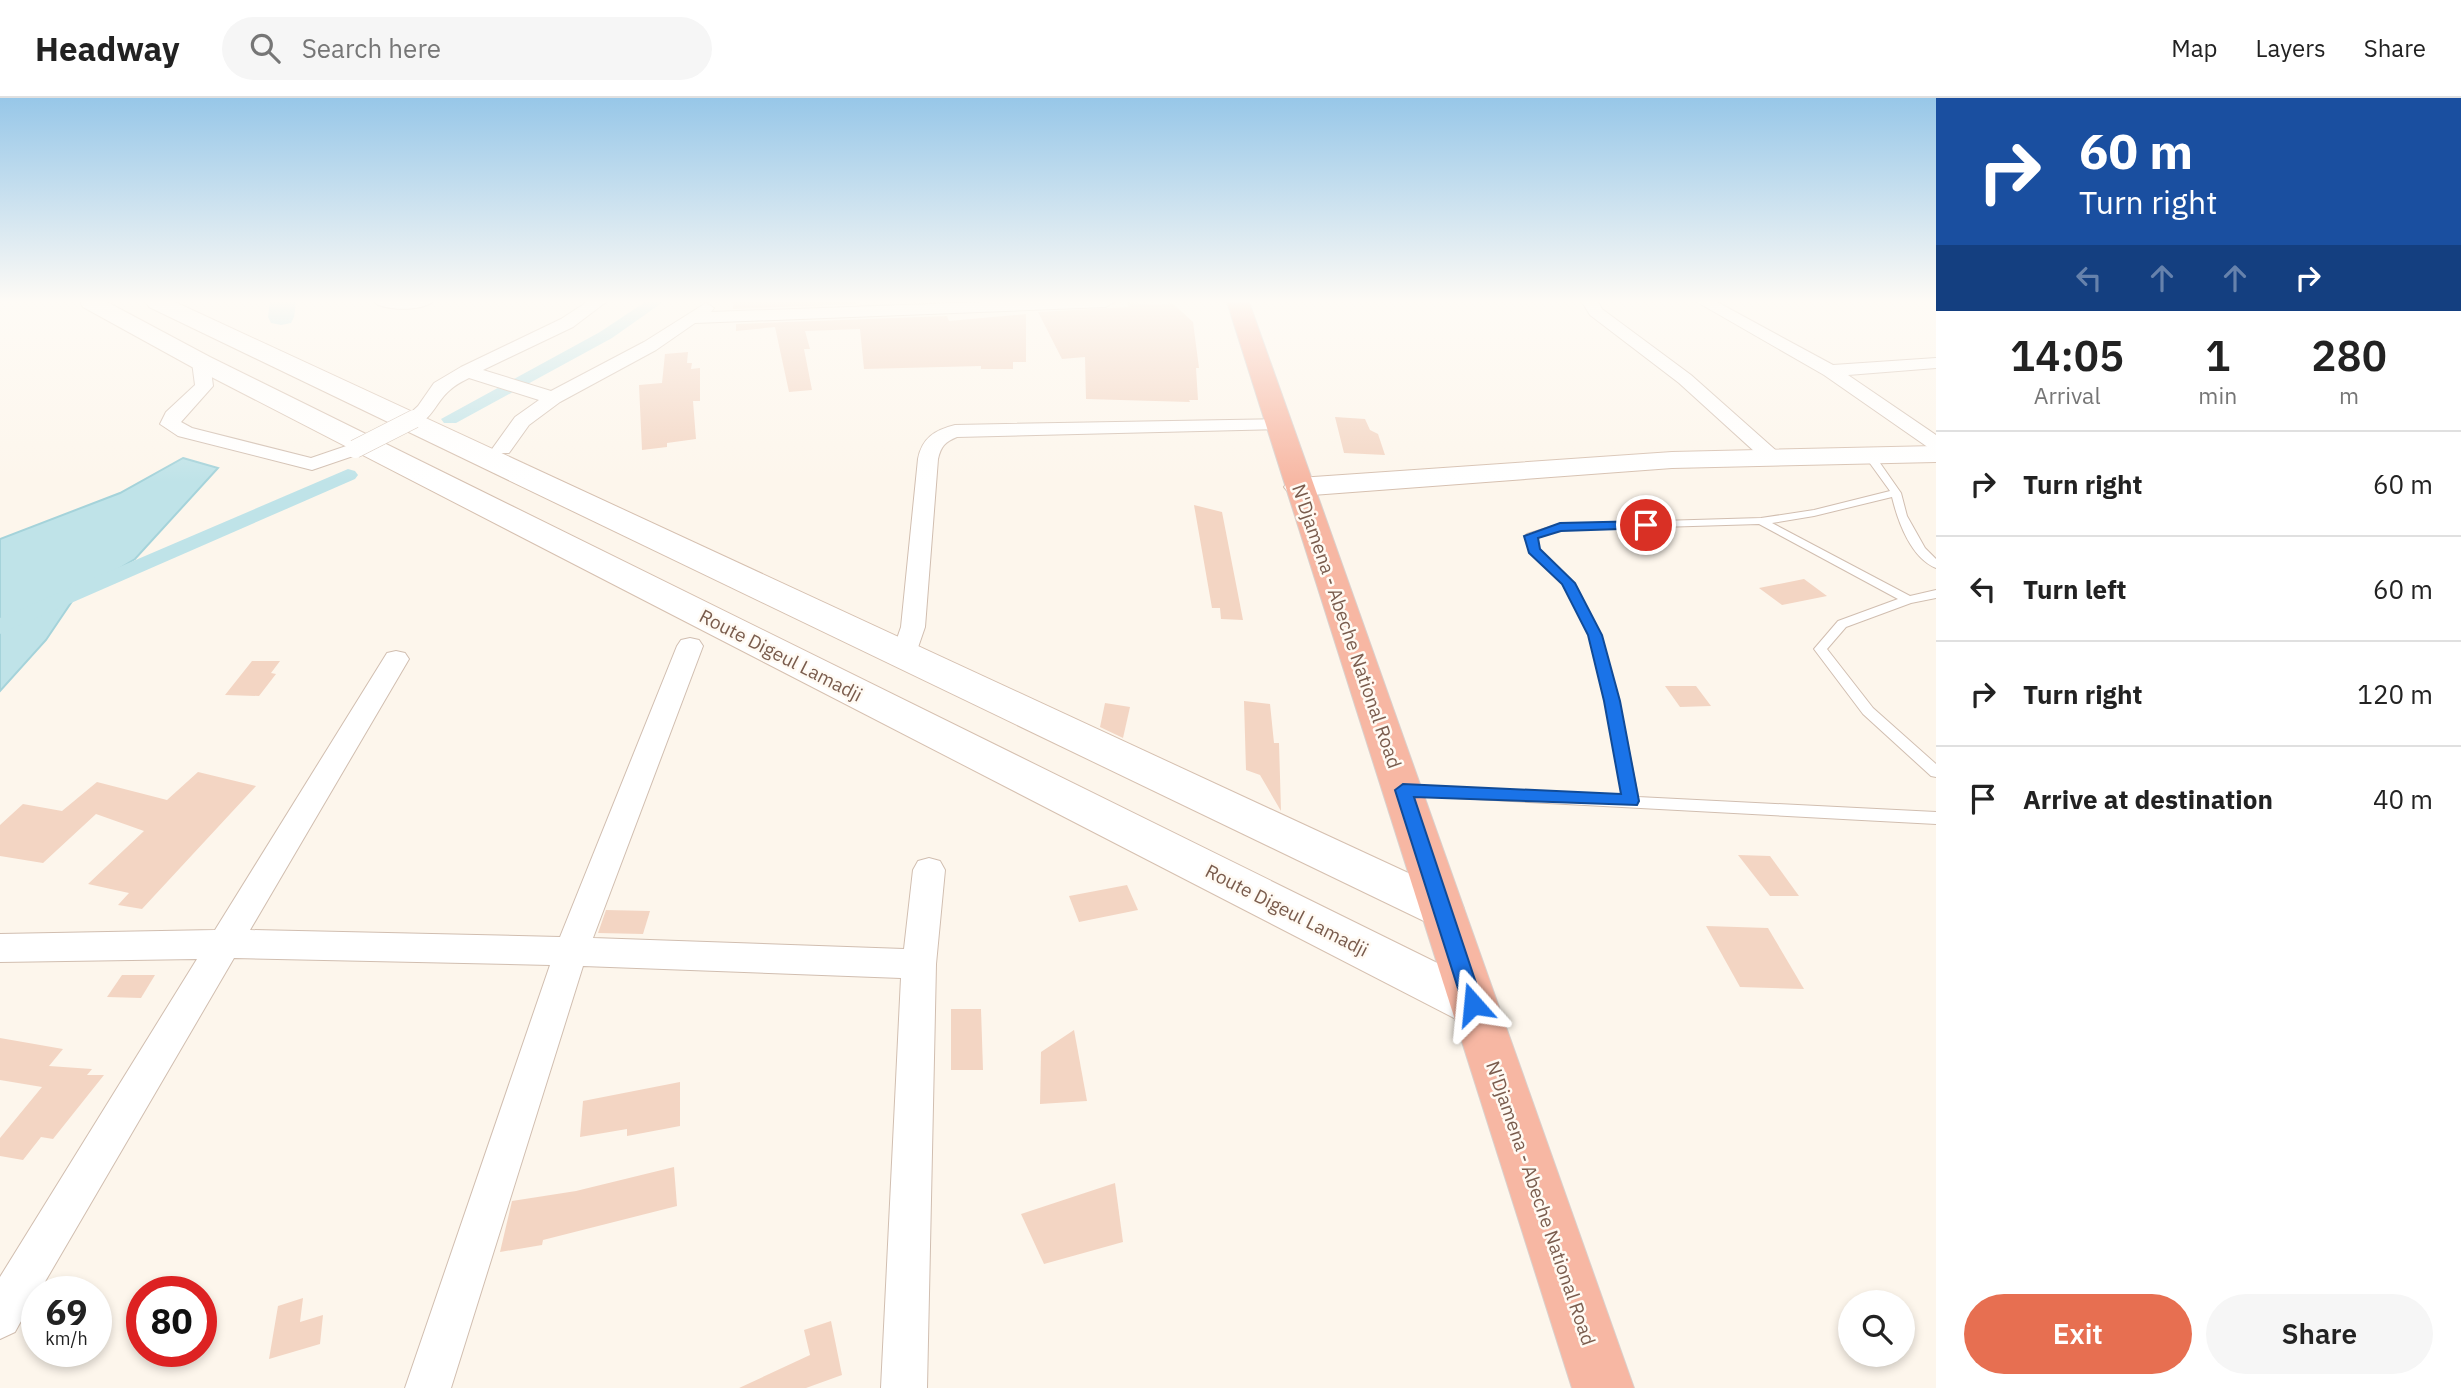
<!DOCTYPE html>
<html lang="en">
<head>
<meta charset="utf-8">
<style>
  :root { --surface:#fff; --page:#f6f6f6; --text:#222; --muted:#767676; --line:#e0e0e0; --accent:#e76f51 }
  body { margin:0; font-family:"IBM Plex Sans",sans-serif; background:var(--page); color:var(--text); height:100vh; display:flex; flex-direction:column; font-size:26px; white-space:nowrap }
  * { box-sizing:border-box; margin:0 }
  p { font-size:23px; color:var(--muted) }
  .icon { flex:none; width:38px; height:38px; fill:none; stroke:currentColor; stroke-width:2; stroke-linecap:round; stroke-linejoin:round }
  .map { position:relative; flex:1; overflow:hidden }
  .sheet { display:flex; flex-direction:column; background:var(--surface); width:525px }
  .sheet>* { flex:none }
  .hud { background:#1a4fa0; color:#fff; overflow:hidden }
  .fabs { position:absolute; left:1838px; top:1192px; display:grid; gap:14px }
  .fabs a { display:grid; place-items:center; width:77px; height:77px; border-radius:50%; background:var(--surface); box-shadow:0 4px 10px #0003; font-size:35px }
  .speed { position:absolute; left:21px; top:1178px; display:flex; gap:14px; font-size:35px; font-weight:700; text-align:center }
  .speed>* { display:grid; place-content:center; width:91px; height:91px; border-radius:50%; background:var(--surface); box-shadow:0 4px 10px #0003; line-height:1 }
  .speed small { font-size:18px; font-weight:400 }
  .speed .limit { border:10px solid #d22; background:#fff; color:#111 }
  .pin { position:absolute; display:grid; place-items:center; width:60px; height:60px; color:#fff; margin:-30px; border:4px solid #fff; border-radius:50%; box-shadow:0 2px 7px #0007 }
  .me { position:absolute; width:77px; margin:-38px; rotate:342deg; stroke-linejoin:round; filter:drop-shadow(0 0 5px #0008) }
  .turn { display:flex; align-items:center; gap:24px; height:147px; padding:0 28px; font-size:32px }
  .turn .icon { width:91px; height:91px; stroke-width:2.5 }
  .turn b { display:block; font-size:49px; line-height:60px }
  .lanes { display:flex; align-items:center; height:66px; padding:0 28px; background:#0003; justify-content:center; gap:35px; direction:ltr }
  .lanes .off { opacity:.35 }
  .eta { display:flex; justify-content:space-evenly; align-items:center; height:119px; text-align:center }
  .eta b { font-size:42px; font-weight:600; line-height:49px }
  .action { display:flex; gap:14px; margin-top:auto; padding:14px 28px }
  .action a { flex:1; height:80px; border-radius:42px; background:var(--accent); color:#fff; font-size:28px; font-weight:600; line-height:80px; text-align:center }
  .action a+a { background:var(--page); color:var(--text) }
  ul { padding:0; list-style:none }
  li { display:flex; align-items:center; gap:21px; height:105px; padding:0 28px; border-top:2px solid var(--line) }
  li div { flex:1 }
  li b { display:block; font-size:26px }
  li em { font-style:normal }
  header { display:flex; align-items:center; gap:42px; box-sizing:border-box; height:98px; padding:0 35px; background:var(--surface); border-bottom:2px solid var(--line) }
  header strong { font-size:33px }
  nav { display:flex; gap:38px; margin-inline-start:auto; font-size:24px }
  .search { width:490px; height:63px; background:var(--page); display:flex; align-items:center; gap:18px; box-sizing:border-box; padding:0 24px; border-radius:38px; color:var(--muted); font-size:26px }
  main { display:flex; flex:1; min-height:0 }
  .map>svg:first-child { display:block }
  .water { fill:#bfe3e8; stroke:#a5d3da; stroke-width:2 }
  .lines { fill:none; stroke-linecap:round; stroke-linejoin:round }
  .canal { fill:#bfe3e8; fill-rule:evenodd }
  .river { fill:#bfe3e8; fill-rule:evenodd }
  .building { fill:#f3d5c3 }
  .lane-casing { stroke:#d1beb0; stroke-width:2 }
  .street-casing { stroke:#d1beb0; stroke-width:2 }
  .secondary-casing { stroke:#d6c0b0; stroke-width:2 }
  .highway-casing { stroke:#dad1cd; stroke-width:2 }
  .lane { fill:#fff; fill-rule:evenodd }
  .street { fill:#fff; fill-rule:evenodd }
  .secondary { fill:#fff; fill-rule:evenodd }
  .highway { fill:#f7b7a3; fill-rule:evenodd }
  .street-bridge-casing { stroke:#d1beb0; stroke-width:19; stroke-linecap:butt }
  .street-bridge { stroke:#fff; stroke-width:18 }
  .route { fill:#1a73e8; stroke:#114b97; stroke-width:2 }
  .labels { text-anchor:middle; stroke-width:5; stroke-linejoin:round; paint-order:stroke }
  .street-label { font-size:19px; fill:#7a5c4d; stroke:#fffaf3 }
</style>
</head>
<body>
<header>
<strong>Headway</strong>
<div class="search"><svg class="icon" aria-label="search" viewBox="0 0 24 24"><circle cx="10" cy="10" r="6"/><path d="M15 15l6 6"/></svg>Search here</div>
<nav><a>Map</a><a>Layers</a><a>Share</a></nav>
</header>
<main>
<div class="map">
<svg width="1936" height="1290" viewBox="0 0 1936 1290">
  <rect width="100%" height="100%" fill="#fdf6ec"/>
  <!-- water -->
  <path class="water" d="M183,360L218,370L135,461L77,496L46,542L0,593V441L120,395Z"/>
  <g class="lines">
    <!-- canal -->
    <g class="canal">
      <path d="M645,204H663L612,240L456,325H444L441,321L600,234Z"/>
      <path d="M348,371L355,373L358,377L355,381L0,536V520Z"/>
    </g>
    <!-- river -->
    <path class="river" d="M270,204H296L294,219L291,225L281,227L271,225L268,219Z"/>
  </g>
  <!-- building -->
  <g class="building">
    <path d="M733,204H855L856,206L733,211Z"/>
    <path d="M1126,204L1154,207L1172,205L1193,224L1199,270H1196L1198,302H1189L1190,304L1086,301L1085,259L1062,261L1038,214L1129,209Z"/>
    <path d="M1026,216V264H1013V271H981V268L864,271L860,231L805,233L810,251H804L812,292L789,294L775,229L736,233V226L947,218L949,223Z"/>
    <path d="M688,254L687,265H692L691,271L700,270V303H693L696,341L667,345V349L642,352L639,287L662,285L665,256Z"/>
    <path d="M1335,319L1365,321L1370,332L1378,336L1385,357L1344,355Z"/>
    <path d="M1194,407L1222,414L1243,522L1221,521L1220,510H1212Z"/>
    <path d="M1804,481L1827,498L1782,507L1759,490Z"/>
    <path d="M252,563H280L271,575L276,576L259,598L225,597Z"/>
    <path d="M1665,588H1696L1711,608L1680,609Z"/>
    <path d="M1244,603L1270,606L1274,645H1279L1281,713L1260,677L1246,672Z"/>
    <path d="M1105,605L1130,609L1123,640L1100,629Z"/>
    <path d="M198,674L256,688L142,811L118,807L129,795L88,786L144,733L96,716L43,765L0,758V727L23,706L62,713L97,684L167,702Z"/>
    <path d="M1738,757L1770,758L1799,798H1770Z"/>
    <path d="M1127,787L1138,812L1079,824L1069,798Z"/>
    <path d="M606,812L650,813L643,836L598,835Z"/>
    <path d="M1706,828L1768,830L1804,891L1740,889Z"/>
    <path d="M122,877H155L141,900L107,899Z"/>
    <path d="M951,911H981L983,972H951Z"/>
    <path d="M1074,932L1087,1003L1040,1006L1041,954Z"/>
    <path d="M0,940L63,951L49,968L92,971L87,977H104L53,1041L41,1039L23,1062L0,1058V1040L42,989L0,982Z"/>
    <path d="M680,984V1028L627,1038V1031L580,1039L583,1003Z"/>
    <path d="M674,1069L677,1108L543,1142L542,1147L500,1154L512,1103L576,1093Z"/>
    <path d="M1115,1085L1123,1144L1044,1166L1021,1116Z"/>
    <path d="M303,1200L300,1224L323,1217L320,1246L269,1261L278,1208Z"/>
    <path d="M831,1223L842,1277L806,1290H739L810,1257L804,1232Z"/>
  </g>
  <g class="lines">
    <defs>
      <path id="lane" d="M1869,354L1873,355L1901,395L1907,418L1925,450L1936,461V470C1911,460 1898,424 1892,399L1814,418L1772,425L1910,498L1936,492V500L1911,505L1846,529L1827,551L1873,610L1936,666V679L1931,678L1863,616L1814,551L1838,523L1898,501L1759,426L1561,432L1537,440L1539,451L1574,485L1601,537L1619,602L1638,699L1936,714V726L1401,697L1399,693L1401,689L1406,688L1623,699L1605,602L1589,537L1563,487L1530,454L1525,438L1527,436L1560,426L1761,420L1814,412L1890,393L1864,357Z"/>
      <g id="street">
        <path d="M374,204H432C422,213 384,213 374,204Z"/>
        <path d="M587,204H606L573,229L483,272L551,293L644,244L706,205L714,210L711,214L984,204H1114L1106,209L695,225L656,252L560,304L529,327L509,355H495L492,351L515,319L539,302L469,280C463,283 455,287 450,292C436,303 433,322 414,327L404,321L418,308L434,285L461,269L561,221Z"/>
        <path d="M1582,204H1598L1602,211L1691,277L1780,356L1783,360L1780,364H1766L1679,285L1590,217Z"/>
        <path d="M1697,204H1717L1833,267L1936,260V270L1848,277L1936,337V352L1929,350L1824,277Z"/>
        <path d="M201,259L210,264L213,288L181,324L192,330L311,360L355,345L362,347L365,351L362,355L312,372L178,338L160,326L166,314L195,287L192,264Z"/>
        <path d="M1280,321L1287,323L1290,327L1287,331L957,339C945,344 941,348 938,361L925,529L913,564L904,566L895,564L891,558L901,529L918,361C922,340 935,332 955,327Z"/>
        <path d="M690,540L699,542L703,548L593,840L904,851L913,772L918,763L929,760L940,763L945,772L936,866L927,1290H881L901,880L583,868L451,1290H405L550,867L234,860L39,1194H37L15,1234L0,1241V1179L197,861L0,864V836L215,832L387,555L396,553L405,555L409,561L250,832L560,839L677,548L681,542Z"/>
      </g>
      <g id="secondary">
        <path d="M80,204H107L210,259L1490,891L1497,906L1490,921L1473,927L1456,921L192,269L83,209Z"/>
        <path d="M146,204H175L1458,798L1464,811L1458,824L1442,829L1426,824L149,209Z"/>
        <path d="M1936,348V364L1672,370L1299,398L1289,395L1284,389L1289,383L1299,380L1672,354Z"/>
      </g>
      <path id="highway" d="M1227,204H1249L1634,1290H1572Z"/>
    </defs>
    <!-- lane casing -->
    <use href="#lane" class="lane-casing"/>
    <!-- street casing -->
    <use href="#street" class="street-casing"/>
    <!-- secondary casing -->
    <use href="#secondary" class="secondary-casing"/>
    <!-- highway casing -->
    <use href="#highway" class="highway-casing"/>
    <!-- lane -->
    <use href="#lane" class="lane"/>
    <!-- street -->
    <use href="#street" class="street"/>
    <!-- secondary -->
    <use href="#secondary" class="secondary"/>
    <!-- highway -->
    <use href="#highway" class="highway"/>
    <defs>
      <path id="street-bridge" d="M355,351L414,321"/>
    </defs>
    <!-- street-bridge casing -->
    <use href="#street-bridge" class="street-bridge-casing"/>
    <!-- street-bridge -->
    <use href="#street-bridge" class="street-bridge"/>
  </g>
  <!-- sky -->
  <linearGradient id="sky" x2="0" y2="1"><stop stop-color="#97c7e8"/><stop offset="0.53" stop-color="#fefbf6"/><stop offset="1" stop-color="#fefbf6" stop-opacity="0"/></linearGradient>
  <rect width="1936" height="384" fill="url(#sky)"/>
  <!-- route -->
  <path class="route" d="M1646,423L1652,427L1650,430L1561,433L1538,440L1540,451L1575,485L1602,537L1620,603L1639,703L1637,707L1414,699L1483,906L1480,912L1473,915L1466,912L1463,906L1395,692L1403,686L1621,696L1604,603L1588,537L1562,486L1529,455L1524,438L1560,425Z"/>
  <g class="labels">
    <!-- street labels -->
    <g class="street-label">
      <text transform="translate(1347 528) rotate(71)" y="7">N'Djamena - Abeche National Road</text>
      <text transform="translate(781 557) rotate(27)" y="7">Route Digeul Lamadji</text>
      <text transform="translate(1287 812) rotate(27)" y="7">Route Digeul Lamadji</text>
      <text transform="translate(1541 1105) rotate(71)" y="7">N'Djamena - Abeche National Road</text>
    </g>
  </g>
</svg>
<div class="fabs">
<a><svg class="icon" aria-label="search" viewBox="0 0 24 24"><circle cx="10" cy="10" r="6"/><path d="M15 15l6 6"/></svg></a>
</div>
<div class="speed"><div>69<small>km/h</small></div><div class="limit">80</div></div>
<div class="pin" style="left:1646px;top:427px;background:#d93025"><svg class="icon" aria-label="arrive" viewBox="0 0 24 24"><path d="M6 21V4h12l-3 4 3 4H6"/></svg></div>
<svg class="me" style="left:1473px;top:906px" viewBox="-20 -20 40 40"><path d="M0-17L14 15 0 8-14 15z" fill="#1a73e8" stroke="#fff" stroke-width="4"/></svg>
</div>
<section class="sheet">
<div class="hud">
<div class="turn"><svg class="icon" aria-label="right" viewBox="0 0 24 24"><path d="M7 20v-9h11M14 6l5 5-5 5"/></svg><div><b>60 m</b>Turn right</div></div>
<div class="lanes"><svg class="icon off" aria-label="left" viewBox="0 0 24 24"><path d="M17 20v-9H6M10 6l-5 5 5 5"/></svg><svg class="icon off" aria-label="ahead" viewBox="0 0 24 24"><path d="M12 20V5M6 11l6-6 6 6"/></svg><svg class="icon off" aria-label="ahead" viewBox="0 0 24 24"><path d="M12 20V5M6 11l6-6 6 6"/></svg><svg class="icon" aria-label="right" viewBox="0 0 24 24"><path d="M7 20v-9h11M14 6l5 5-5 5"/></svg></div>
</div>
<div class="eta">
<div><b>14:05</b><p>Arrival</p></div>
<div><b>1</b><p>min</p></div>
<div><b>280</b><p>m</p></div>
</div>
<ul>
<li><svg class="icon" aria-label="right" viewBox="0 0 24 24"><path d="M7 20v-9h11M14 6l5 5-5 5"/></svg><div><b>Turn right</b></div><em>60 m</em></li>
<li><svg class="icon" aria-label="left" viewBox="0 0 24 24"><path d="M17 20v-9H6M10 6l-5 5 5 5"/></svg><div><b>Turn left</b></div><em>60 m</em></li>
<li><svg class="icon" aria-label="right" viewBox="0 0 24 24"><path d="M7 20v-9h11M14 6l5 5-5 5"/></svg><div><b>Turn right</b></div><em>120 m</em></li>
<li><svg class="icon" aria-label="arrive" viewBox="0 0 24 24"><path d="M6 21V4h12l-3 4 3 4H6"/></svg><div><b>Arrive at destination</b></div><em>40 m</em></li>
</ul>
<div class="action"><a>Exit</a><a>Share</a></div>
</section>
</main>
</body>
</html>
